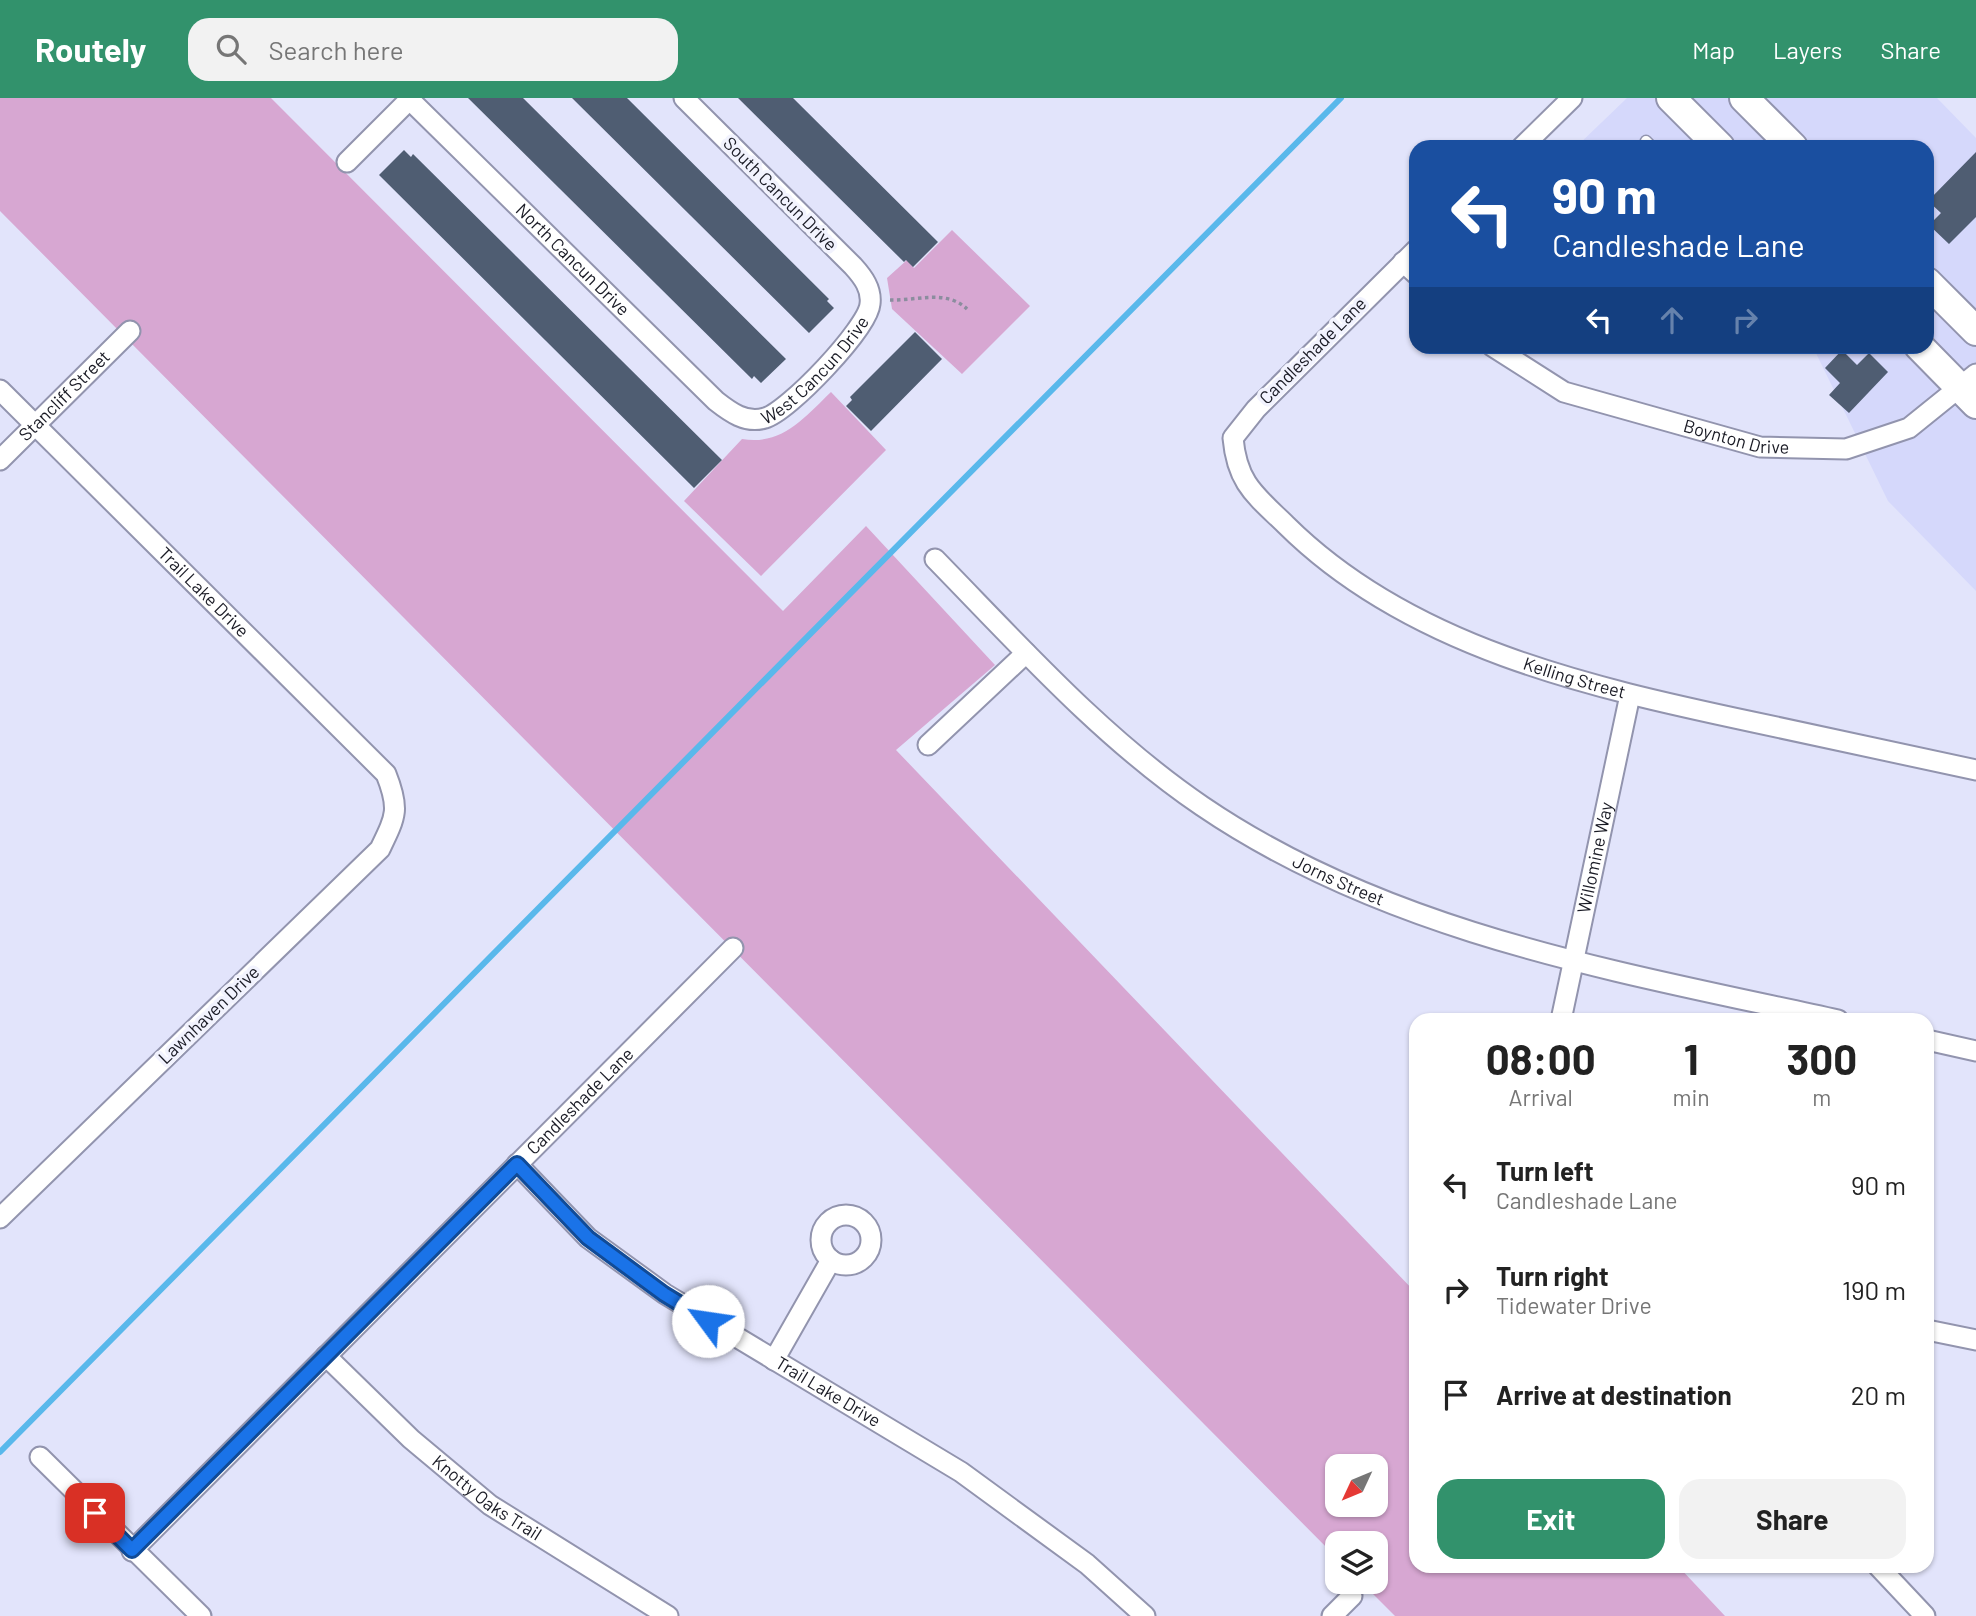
<!DOCTYPE html>
<html lang="en">
<head>
<meta charset="utf-8">
<style>
  :root { --surface:#fff; --page:#f2f2f2; --text:#222; --muted:#767676; --accent:#32926c }
  body { margin:0; font-family:Barlow,sans-serif; background:var(--page); color:var(--text); height:100vh; display:flex; flex-direction:column; font-size:26px; white-space:nowrap }
  * { box-sizing:border-box; margin:0 }
  p { font-size:23px; color:var(--muted) }
  .icon { flex:none; width:38px; height:38px; fill:none; stroke:currentColor; stroke-width:2; stroke-linecap:round; stroke-linejoin:round }
  .map { position:relative; flex:1; overflow:hidden }
  .side { position:absolute; left:1409px; top:915px; width:525px; height:560px; display:flex; flex-direction:column; background:var(--surface); border-radius:21px; box-shadow:0 2px 5px #0004 }
  .side>* { flex:none }
  .banner { position:absolute; left:1409px; top:42px; width:525px; height:214px; border-radius:21px; box-shadow:0 2px 5px #0004; background:#1a4fa0; color:#fff; overflow:hidden }
  .needle { width:46px; rotate:226deg }
  .fabs { position:absolute; left:1325px; top:1356px; display:grid; gap:14px }
  .fabs a { display:grid; place-items:center; width:63px; height:63px; border-radius:14px; background:var(--surface); box-shadow:0 2px 5px #0004; font-size:35px }
  .pin { position:absolute; display:grid; place-items:center; width:60px; height:60px; color:#fff; margin:-30px; border-radius:14px; box-shadow:0 4px 10px #0006 }
  .me { position:absolute; width:77px; margin:-38px; rotate:301deg; stroke-linejoin:round; filter:drop-shadow(0 0 5px #0008) }
  .turn { display:flex; align-items:center; gap:24px; height:147px; padding:0 28px; font-size:32px }
  .turn .icon { width:91px; height:91px; stroke-width:2.5 }
  .turn b { display:block; font-size:49px; line-height:60px }
  .lanes { display:flex; align-items:center; height:66px; padding:0 28px; background:#0003; justify-content:center; gap:35px; direction:ltr }
  .lanes .off { opacity:.35 }
  .eta { display:flex; justify-content:space-evenly; align-items:center; height:119px; text-align:center }
  .eta b { font-size:42px; font-weight:700; line-height:49px }
  .button { display:flex; gap:14px; margin-top:auto; padding:14px 28px }
  .button a { flex:1; height:80px; border-radius:21px; background:var(--accent); color:#fff; font-size:28px; font-weight:700; line-height:80px; text-align:center }
  .button a+a { background:var(--page); color:var(--text) }
  ul { padding:0; list-style:none }
  li { display:flex; align-items:center; gap:21px; height:105px; padding:0 28px }
  li div { flex:1 }
  li b { display:block; font-size:26px }
  li em { font-style:normal }
  header { display:flex; align-items:center; gap:42px; box-sizing:border-box; height:98px; padding:0 35px; background:var(--accent); color:#fff }
  header strong { font-size:33px }
  nav { display:flex; gap:38px; margin-inline-start:auto; font-size:24px }
  .search { width:490px; height:63px; background:var(--page); display:flex; align-items:center; gap:18px; box-sizing:border-box; padding:0 24px; border-radius:21px; color:var(--muted); font-size:26px }
  .map>svg:first-child { display:block }
  .built { fill:#d5d8fb }
  .green { fill:#d7a7d2; fill-rule:evenodd }
  .lines { fill:none; stroke-linecap:round; stroke-linejoin:round }
  .stream { stroke:#59b8eb; stroke-width:6 }
  .building { fill:#4f5d72 }
  .lane-casing { stroke:#9294ae; stroke-width:13 }
  .street-casing { stroke:#9294ae; stroke-width:23 }
  .secondary-casing { stroke:#9294ae; stroke-width:32 }
  .path { stroke:#8b8d9e; stroke-width:3.5; stroke-dasharray:3.5 3.5; stroke-linecap:butt }
  .lane { stroke:#fff; stroke-width:10 }
  .street { stroke:#fff; stroke-width:19 }
  .secondary { stroke:#fff; stroke-width:28 }
  .route-casing { stroke:#114b97; stroke-width:18 }
  .route { stroke:#1a73e8; stroke-width:12 }
  .labels { text-anchor:middle; stroke-width:7; stroke-linejoin:round; paint-order:stroke }
  .street-label { font-size:18px; fill:#191a24; stroke:#f2f3fe }
</style>
</head>
<body>
<header>
<strong>Routely</strong>
<div class="search"><svg class="icon" aria-label="search" viewBox="0 0 24 24"><circle cx="10" cy="10" r="6"/><path d="M15 15l6 6"/></svg>Search here</div>
<nav><a>Map</a><a>Layers</a><a>Share</a></nav>
</header>
<div class="map">
<svg width="1976" height="1518" viewBox="0 0 1976 1518">
  <rect width="100%" height="100%" fill="#e2e4fb"/>
  <!-- built -->
  <path class="built" d="M1627,0H1937L1976,40V493L1888,403L1813,249L1927,248V49H1576Z"/>
  <!-- green -->
  <g class="green">
    <path d="M0,0H271L783,513L866,428L995,567L896,652L1416,1195V1468H1678L1725,1518H1395L1361,1484H1376V1446H1337V1460L0,113ZM1337,1368H1376V1407H1337Z"/>
    <path d="M952,132L1030,208L962,276L892,211L887,180L907,162L914,170Z"/>
    <path d="M831,294L886,352L761,478L684,403L742,341C782,348 805,319 831,294Z"/>
  </g>
  <g class="lines">
    <!-- stream -->
    <path class="stream" d="M0,1354L1341,0"/>
  </g>
  <!-- building -->
  <g class="building">
    <path d="M468,0H523L786,261L761,285L754,278L752,281Z"/>
    <path d="M572,0H627L829,201L827,203L834,210L809,235Z"/>
    <path d="M738,0H793L938,144L913,169L906,162L904,164Z"/>
    <path d="M404,52L411,59L413,56L722,362L694,390L379,77Z"/>
    <path d="M1976,54V119L1949,146L1929,127L1941,115L1928,103Z"/>
    <path d="M915,234L942,261L871,333L846,308L852,302L850,299Z"/>
    <path d="M1842,252L1857,267L1869,255L1888,274L1849,315L1829,297L1840,285L1825,270Z"/>
  </g>
  <g class="lines">
    <defs>
      <path id="lane" d="M1646,43L1652,49"/>
      <g id="street">
        <path id="s1" d="M410,2L716,303C730,314 746,326 765,320C788,314 868,230 870,206C872,191 863,179 853,168L684,0"/>
        <path d="M1522,49L1572,0"/>
        <path d="M347,64L411,0"/>
        <path id="s2" d="M1416,152L1256,311L1233,340C1237,385 1255,397 1286,427C1409,549 1589,589 1753,624C1827,640 1902,656 1976,672"/>
        <path d="M1403,164L1416,176"/>
        <path id="s3" d="M1492,248L1564,294L1760,349L1846,351L1909,330L1976,276"/>
        <path id="s4" d="M0,292L386,676C400,711 396,718 380,751L0,1120"/>
        <path id="s5" d="M0,362L130,233"/>
        <path id="s6" d="M935,461C1019,547 1102,640 1202,708C1390,836 1620,874 1838,922"/>
        <path d="M928,647L1026,555"/>
        <path id="s7" d="M1561,922L1630,597"/>
        <path d="M1927,942L1976,953"/>
        <path id="s8" d="M517,1066L588,1140L665,1196L961,1374L1087,1466L1145,1518"/>
        <circle cx="846" cy="1142" r="25"/>
        <path d="M1927,1232L1976,1242"/>
        <path id="s9" d="M326,1258L411,1341L490,1407L668,1518"/>
        <path d="M774,1262L831,1162"/>
        <path d="M40,1359L201,1518"/>
        <path id="s10" d="M132,1453L733,850"/>
        <path d="M1878,1468L1925,1518"/>
        <path d="M1332,1518L1352,1498"/>
      </g>
      <g id="secondary">
        <path d="M1671,0L1720,49"/>
        <path d="M1744,0L1793,49"/>
        <path d="M1927,184L1976,233"/>
        <path d="M1919,248L1976,306"/>
      </g>
    </defs>
    <!-- lane casing -->
    <use href="#lane" class="lane-casing"/>
    <!-- street casing -->
    <use href="#street" class="street-casing"/>
    <!-- secondary casing -->
    <use href="#secondary" class="secondary-casing"/>
    <!-- path -->
    <path class="path" d="M890,202C916,203 946,191 967,211"/>
    <!-- lane -->
    <use href="#lane" class="lane"/>
    <!-- street -->
    <use href="#street" class="street"/>
    <!-- secondary -->
    <use href="#secondary" class="secondary"/>
  </g>
  <g class="lines">
    <defs>
      <path id="route" d="M95,1415L132,1452L517,1066L588,1140L664,1196L708,1223"/>
    </defs>
    <!-- route casing -->
    <use href="#route" class="route-casing"/>
    <!-- route -->
    <use href="#route" class="route"/>
  </g>
  <g class="labels">
    <!-- street labels -->
    <g class="street-label">
      <text transform="translate(780 96) rotate(45)" y="6">South Cancun Drive</text>
      <text dy="6" stroke="none"><textPath href="#s1" startOffset="228">North Cancun Drive</textPath></text>
      <text transform="translate(1313 253) rotate(-45)" y="6">Candleshade Lane</text>
      <text dy="6" stroke="none"><textPath href="#s1" startOffset="553">West Cancun Drive</textPath></text>
      <text dy="6" stroke="none"><textPath href="#s5" startOffset="91">Stancliff Street</textPath></text>
      <text dy="6" stroke="none"><textPath href="#s3" startOffset="264">Boynton Drive</textPath></text>
      <text dy="6" stroke="none"><textPath href="#s4" startOffset="287">Trail Lake Drive</textPath></text>
      <text dy="6" stroke="none"><textPath href="#s2" startOffset="698">Kelling Street</textPath></text>
      <text dy="6" stroke="none"><textPath href="#s7" startOffset="166">Willomine Way</textPath></text>
      <text dy="6" stroke="none"><textPath href="#s6" startOffset="520">Jorns Street</textPath></text>
      <text transform="translate(209 917) rotate(-44)" y="6">Lawnhaven Drive</text>
      <text dy="6" stroke="none"><textPath href="#s10" startOffset="635">Candleshade Lane</textPath></text>
      <text dy="6" stroke="none"><textPath href="#s8" startOffset="388">Trail Lake Drive</textPath></text>
      <text dy="6" stroke="none"><textPath href="#s9" startOffset="215">Knotty Oaks Trail</textPath></text>
    </g>
  </g>
</svg>
<div class="fabs">
<a><svg class="needle" viewBox="-14 -14 28 28"><path d="M0-13l5 13h-10z" fill="#e53935"/><path d="M0 13l5-13h-10z" fill="#767676"/></svg></a>
<a><svg class="icon" aria-label="layers" viewBox="0 0 24 24"><path d="M12 4l9 5-9 5-9-5zM3 14l9 5 9-5"/></svg></a>
</div>
<div class="pin" style="left:95px;top:1415px;background:#d93025"><svg class="icon" aria-label="arrive" viewBox="0 0 24 24"><path d="M6 21V4h12l-3 4 3 4H6"/></svg></div>
<svg class="me" style="left:708px;top:1223px" viewBox="-20 -20 40 40"><circle r="19" fill="#fff"/><path d="M0-13L10 11 0 6-10 11z" fill="#1a73e8"/></svg>
<div class="banner">
<div class="turn"><svg class="icon" aria-label="left" viewBox="0 0 24 24"><path d="M17 20v-9H6M10 6l-5 5 5 5"/></svg><div><b>90 m</b>Candleshade Lane</div></div>
<div class="lanes"><svg class="icon" aria-label="left" viewBox="0 0 24 24"><path d="M17 20v-9H6M10 6l-5 5 5 5"/></svg><svg class="icon off" aria-label="ahead" viewBox="0 0 24 24"><path d="M12 20V5M6 11l6-6 6 6"/></svg><svg class="icon off" aria-label="right" viewBox="0 0 24 24"><path d="M7 20v-9h11M14 6l5 5-5 5"/></svg></div>
</div>
<section class="side">
<div class="eta">
<div><b>08:00</b><p>Arrival</p></div>
<div><b>1</b><p>min</p></div>
<div><b>300</b><p>m</p></div>
</div>
<ul>
<li><svg class="icon" aria-label="left" viewBox="0 0 24 24"><path d="M17 20v-9H6M10 6l-5 5 5 5"/></svg><div><b>Turn left</b><p>Candleshade Lane</p></div><em>90 m</em></li>
<li><svg class="icon" aria-label="right" viewBox="0 0 24 24"><path d="M7 20v-9h11M14 6l5 5-5 5"/></svg><div><b>Turn right</b><p>Tidewater Drive</p></div><em>190 m</em></li>
<li><svg class="icon" aria-label="arrive" viewBox="0 0 24 24"><path d="M6 21V4h12l-3 4 3 4H6"/></svg><div><b>Arrive at destination</b></div><em>20 m</em></li>
</ul>
<div class="button"><a>Exit</a><a>Share</a></div>
</section>
</div>
</body>
</html>
